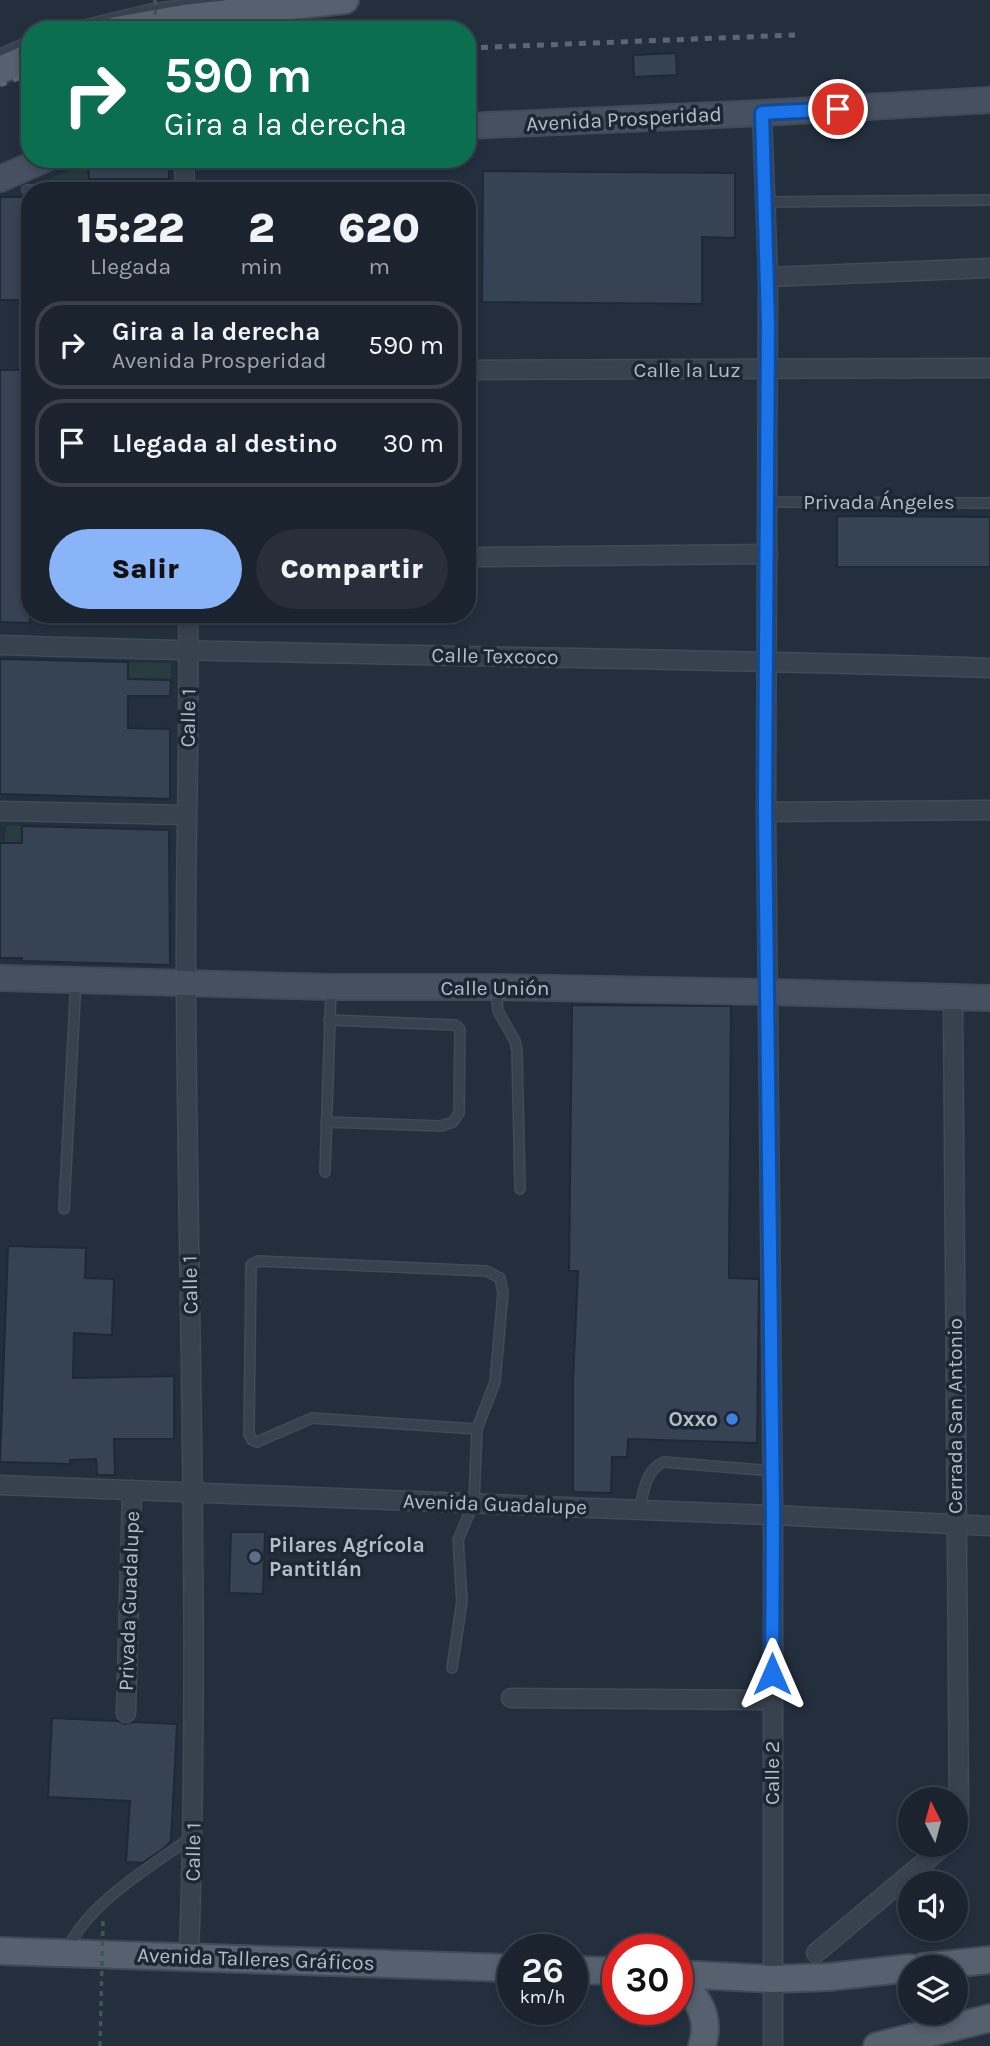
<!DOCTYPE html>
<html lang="es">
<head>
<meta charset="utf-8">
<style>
  :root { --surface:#1b232e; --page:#282f3a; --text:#f1f3f6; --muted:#a0a4aa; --line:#39404a; --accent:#8ab4f8 }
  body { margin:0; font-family:Karla,sans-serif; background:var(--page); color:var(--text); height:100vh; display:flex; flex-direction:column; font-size:26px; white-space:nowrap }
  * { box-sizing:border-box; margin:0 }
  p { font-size:23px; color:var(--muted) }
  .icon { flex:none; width:38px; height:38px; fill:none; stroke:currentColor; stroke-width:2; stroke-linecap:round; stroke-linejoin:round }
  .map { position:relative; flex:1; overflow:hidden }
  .side { position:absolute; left:21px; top:182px; width:455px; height:441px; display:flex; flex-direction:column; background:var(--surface); border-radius:28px; box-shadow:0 4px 10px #0003,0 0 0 2px var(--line) }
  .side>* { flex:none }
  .guide { position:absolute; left:21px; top:21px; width:455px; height:147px; border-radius:28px; box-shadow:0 4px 10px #0003,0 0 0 2px var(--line); background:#0b6e4f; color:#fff; overflow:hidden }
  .needle { width:46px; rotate:354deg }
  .buttons { position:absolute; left:898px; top:1787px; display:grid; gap:14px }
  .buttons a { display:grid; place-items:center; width:70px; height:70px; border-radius:50%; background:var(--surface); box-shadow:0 4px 10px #0003,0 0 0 2px var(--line); font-size:35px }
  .speed { position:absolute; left:497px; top:1934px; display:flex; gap:14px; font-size:35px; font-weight:700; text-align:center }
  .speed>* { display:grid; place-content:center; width:91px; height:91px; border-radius:50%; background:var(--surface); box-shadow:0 4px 10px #0003,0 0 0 2px var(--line); line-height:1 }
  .speed small { font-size:18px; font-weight:400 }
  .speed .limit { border:10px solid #d22; background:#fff; color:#111 }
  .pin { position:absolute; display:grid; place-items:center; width:60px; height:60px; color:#fff; margin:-30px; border:4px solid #fff; border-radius:50%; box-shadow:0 2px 7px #0007 }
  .me { position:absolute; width:77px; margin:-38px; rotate:0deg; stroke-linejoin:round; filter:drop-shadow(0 0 5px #0008) }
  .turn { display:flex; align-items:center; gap:24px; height:147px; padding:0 28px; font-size:32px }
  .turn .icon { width:91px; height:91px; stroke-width:2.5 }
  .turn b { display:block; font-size:49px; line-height:60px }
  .eta { display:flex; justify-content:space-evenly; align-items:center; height:119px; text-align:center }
  .eta b { font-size:42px; font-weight:800; line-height:49px }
  .action { display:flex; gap:14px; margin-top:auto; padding:14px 28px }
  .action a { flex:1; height:80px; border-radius:42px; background:var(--accent); color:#111; font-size:28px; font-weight:800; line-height:80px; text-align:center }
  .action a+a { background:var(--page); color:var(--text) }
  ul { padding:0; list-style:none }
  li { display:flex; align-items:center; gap:21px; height:88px; margin:0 14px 10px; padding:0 14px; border:4px solid var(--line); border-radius:28px }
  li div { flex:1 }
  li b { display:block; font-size:26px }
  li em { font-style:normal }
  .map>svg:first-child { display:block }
  .green { fill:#263c3f }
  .building { fill:#364354; stroke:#1f2835; stroke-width:2 }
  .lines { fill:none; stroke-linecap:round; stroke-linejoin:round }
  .lane-casing { stroke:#414a57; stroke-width:12 }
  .street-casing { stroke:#414a57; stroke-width:21 }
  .secondary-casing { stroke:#414a57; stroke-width:28 }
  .primary-casing { stroke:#414a57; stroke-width:30 }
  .lane { stroke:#38414e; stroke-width:9 }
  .street { stroke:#38414e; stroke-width:18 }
  .secondary { stroke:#465061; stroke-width:24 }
  .primary { stroke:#56606e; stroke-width:26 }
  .rail { stroke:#5a6575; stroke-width:5; stroke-dasharray:7 7; stroke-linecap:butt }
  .path-bridge { stroke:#3f5557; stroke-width:3.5; stroke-dasharray:5 5; stroke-linecap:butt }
  .route-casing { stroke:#114b97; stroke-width:18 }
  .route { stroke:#1a73e8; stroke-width:12 }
  .shop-dot { fill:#3f7fe0; stroke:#1d2633; stroke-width:2.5 }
  .service-dot { fill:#5c6f8a; stroke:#1d2633; stroke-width:2.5 }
  .labels { text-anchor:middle; stroke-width:7; stroke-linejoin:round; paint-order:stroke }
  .street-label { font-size:21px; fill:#b4bcc9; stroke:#1d2633 }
  .poi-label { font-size:21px; font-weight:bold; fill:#b4bcc9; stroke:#1d2633; text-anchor:end }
</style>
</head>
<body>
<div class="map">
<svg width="990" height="2046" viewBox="0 0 990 2046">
  <rect width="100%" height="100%" fill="#242f3e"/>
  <!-- green -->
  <g class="green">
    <path d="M88,163L89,179H51V178Z"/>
    <path d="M128,662L171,663V680L128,679Z"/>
    <path d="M6,825L22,826V892L0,891Z"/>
  </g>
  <!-- building -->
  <g class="building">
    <path d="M676,53L677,75L634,77L633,55Z"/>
    <path d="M115,160H169V179H89L88,163Z"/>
    <path d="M483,171L735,173V238L702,237V304L482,302Z"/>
    <rect x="0" y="197" width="30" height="103"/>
    <path d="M0,370H30V623L0,622Z"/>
    <path d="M837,516L990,517V567H837Z"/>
    <path d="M0,659L128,662V679L171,680L170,696H128V728L170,729V799L0,794Z"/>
    <path d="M22,826L169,830L170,965L22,961V958H0V843H22Z"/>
    <path d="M572,1005L731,1006L729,1278L759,1279L757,1443L628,1439L627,1457H612L611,1493L573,1492V1380L578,1271H569Z"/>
    <path d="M8,1246L86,1248L85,1278L114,1279L112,1335L74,1333L73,1378L174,1376V1439H114L115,1475H97L96,1459L70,1460V1464L0,1462Z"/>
    <path d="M231,1532H265L263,1594L229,1593Z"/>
    <path d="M52,1718L118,1721L125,1724L133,1722L177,1724L171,1841L163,1849L142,1863L126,1862L130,1801L48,1797Z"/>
  </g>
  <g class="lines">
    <defs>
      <g id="lane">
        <path d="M63,30L151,9L220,0"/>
        <path d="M0,54L30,41"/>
        <path d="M27,190L185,189"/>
        <path d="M764,202L990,200"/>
        <path d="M769,502L990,503"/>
        <path d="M496,989L498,1011L515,1041L517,1051L520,1189"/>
        <path d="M326,1122L441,1126L453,1122L459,1113L460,1029L455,1025L329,1020"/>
        <path d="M325,1172L331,989"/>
        <path d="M64,1209L76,980"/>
        <path d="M639,1510C644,1492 645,1470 664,1462L772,1471"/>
        <path d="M452,1668L462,1601L458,1540L474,1502L477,1429L495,1382L503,1293L500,1278L486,1271L258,1261L251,1265L249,1434L252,1440L257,1442L312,1418L477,1429"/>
        <path d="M67,1950C87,1904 151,1866 192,1837"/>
      </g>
      <g id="street">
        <path d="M762,113L768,277L766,812L773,1515V2046"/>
        <path d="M184,159L185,191"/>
        <path d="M768,277L990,268"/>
        <path d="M467,370L990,368"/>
        <path d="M482,557L768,554"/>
        <path d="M188,614C190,738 185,862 186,985C188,1309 200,1633 189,1956"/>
        <path d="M0,645C330,656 660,657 990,668"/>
        <path d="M0,811L187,815"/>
        <path d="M766,812L990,810"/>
        <path d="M953,997L959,1823L956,1834"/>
        <path d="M0,1485L773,1515L990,1526"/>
        <path d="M511,1698L772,1700"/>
        <path d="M126,1713L132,1490"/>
        <path d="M816,1953L946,1844"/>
      </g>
      <g id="secondary">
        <path d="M467,126L762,113L990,100"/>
        <path d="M0,179L45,159"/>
        <path d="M0,978L331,987H495L768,992L990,998"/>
      </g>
      <g id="primary">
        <path d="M116,30L184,18L345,0"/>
        <path d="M0,70L30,57"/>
        <path d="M0,1951L513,1968"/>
        <path d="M923,1967L990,1960"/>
        <path d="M572,1970L618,1971"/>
        <path d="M677,1974L773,1979L829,1977L910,1968"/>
        <path d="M677,1980C699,1997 711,2018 702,2046"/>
        <path d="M877,2046L990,2018"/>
      </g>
    </defs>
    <!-- lane casing -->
    <use href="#lane" class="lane-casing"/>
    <!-- street casing -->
    <use href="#street" class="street-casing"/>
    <!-- secondary casing -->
    <use href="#secondary" class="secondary-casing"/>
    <!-- primary casing -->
    <use href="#primary" class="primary-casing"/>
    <!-- lane -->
    <use href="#lane" class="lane"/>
    <!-- street -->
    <use href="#street" class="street"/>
    <!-- secondary -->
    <use href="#secondary" class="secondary"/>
    <!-- primary -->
    <use href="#primary" class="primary"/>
    <!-- rail -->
    <g class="rail">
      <path d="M467,48L795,35"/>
      <path d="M0,85L30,74"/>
    </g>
    <!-- path-bridge -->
    <g class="path-bridge">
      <path d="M155,0L156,30"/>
      <path d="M100,2046L103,1920"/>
    </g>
  </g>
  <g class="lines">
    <defs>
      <path id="route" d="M772,1674L773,1515L765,811L768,323L762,113L838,109"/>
    </defs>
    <!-- route casing -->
    <use href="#route" class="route-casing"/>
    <!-- route -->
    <use href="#route" class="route"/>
  </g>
  <!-- markers -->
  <circle class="shop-dot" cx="732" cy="1419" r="7"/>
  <circle class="service-dot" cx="255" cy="1557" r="7"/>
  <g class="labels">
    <!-- street labels -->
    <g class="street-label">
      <text transform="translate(624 119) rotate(-3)" y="7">Avenida Prosperidad</text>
      <text x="687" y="377">Calle la Luz</text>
      <text x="879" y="509">Privada Ángeles</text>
      <text transform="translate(495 656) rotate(1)" y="7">Calle Texcoco</text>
      <text transform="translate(188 718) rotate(-89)" y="7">Calle 1</text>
      <text x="495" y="995">Calle Unión</text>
      <text transform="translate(190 1285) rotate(-91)" y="7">Calle 1</text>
      <text transform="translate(955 1416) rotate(-90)" y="7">Cerrada San Antonio</text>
      <text transform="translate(495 1504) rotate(2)" y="7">Avenida Guadalupe</text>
      <text transform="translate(129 1601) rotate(-88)" y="7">Privada Guadalupe</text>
      <text transform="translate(772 1773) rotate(-90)" y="7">Calle 2</text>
      <text transform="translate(193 1852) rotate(-89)" y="7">Calle 1</text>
      <text transform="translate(256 1959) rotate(2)" y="7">Avenida Talleres Gráficos</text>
    </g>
    <!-- poi labels -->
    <g class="poi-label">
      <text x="718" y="1426">Oxxo</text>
      <text x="269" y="1552" text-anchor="start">Pilares Agrícola<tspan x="269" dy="24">Pantitlán</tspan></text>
    </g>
  </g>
</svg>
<div class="buttons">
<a><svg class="needle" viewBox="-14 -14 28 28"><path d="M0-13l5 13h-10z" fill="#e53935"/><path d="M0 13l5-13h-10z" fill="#a0a4aa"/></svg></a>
<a><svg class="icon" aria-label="sound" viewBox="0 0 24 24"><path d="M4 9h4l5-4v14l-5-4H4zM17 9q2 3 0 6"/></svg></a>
<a><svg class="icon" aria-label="layers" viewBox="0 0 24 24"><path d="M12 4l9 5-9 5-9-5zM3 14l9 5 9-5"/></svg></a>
</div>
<div class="speed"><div>26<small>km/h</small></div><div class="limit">30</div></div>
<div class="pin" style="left:838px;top:109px;background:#d93025"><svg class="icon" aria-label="arrive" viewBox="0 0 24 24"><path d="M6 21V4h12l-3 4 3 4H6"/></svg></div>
<svg class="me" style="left:772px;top:1674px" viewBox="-20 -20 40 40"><path d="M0-17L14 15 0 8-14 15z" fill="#1a73e8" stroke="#fff" stroke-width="4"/></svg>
<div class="guide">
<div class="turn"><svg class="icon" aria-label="right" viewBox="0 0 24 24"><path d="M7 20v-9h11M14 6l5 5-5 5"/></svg><div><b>590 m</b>Gira a la derecha</div></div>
</div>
<section class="side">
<div class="eta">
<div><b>15:22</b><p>Llegada</p></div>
<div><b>2</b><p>min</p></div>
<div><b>620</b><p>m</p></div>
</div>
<ul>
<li><svg class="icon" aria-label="right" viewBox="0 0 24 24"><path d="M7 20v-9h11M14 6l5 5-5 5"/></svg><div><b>Gira a la derecha</b><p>Avenida Prosperidad</p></div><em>590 m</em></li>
<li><svg class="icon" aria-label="arrive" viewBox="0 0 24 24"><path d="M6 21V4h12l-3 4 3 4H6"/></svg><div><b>Llegada al destino</b></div><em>30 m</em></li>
</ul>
<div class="action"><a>Salir</a><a>Compartir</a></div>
</section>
</div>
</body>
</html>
